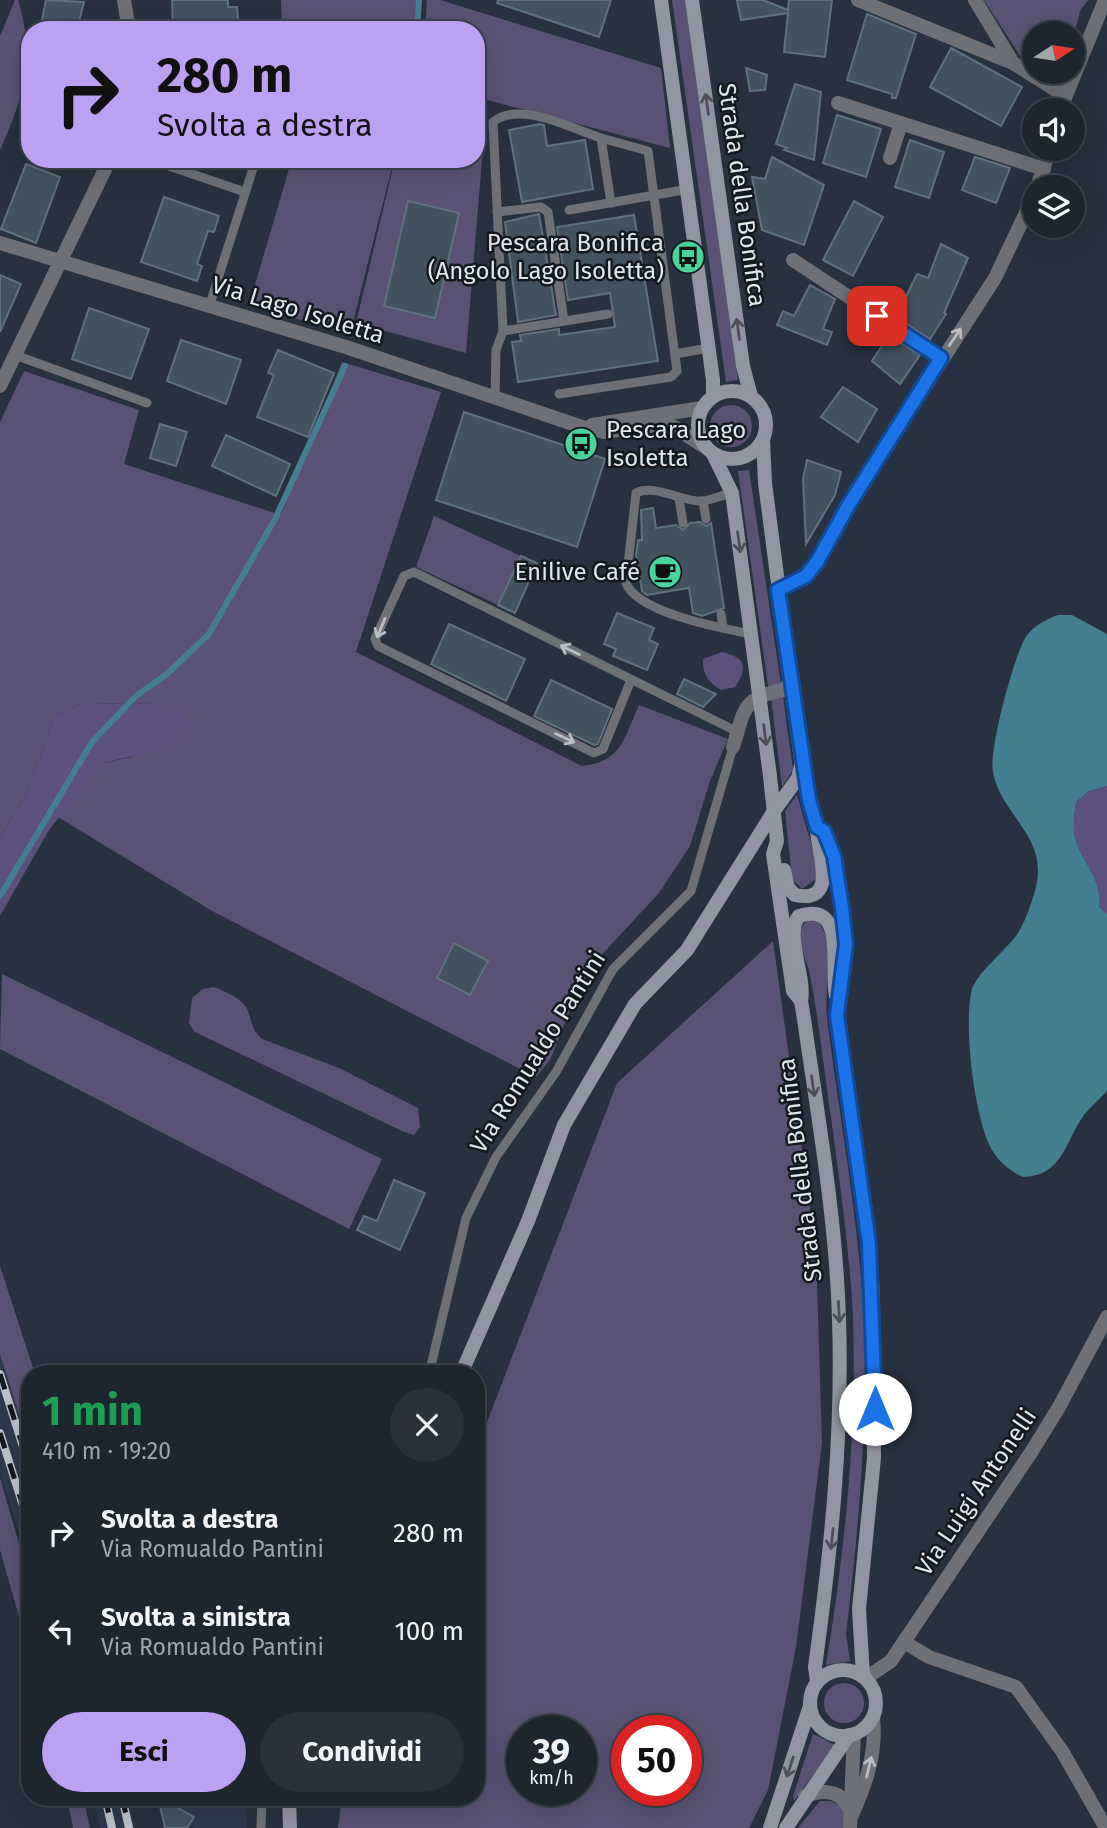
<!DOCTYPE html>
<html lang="it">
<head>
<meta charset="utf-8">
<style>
  :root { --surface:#1d252f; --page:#2a313b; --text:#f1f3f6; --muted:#a0a5aa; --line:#3b424b; --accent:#bca0f2 }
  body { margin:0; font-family:"Fira Sans",sans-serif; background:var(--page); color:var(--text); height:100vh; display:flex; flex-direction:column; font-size:26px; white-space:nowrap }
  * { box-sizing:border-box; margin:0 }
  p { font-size:23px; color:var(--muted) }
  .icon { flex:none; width:38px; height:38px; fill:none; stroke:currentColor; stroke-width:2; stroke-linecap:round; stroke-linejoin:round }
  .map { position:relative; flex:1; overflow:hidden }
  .sheet { position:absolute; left:21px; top:1365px; width:464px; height:441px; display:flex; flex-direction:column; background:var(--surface); border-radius:28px; box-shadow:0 7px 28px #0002,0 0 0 2px var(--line) }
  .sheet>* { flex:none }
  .guide { position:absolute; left:21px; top:21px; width:464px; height:147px; border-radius:28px; box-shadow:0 7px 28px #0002,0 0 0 2px var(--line); background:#bca0f2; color:#111; overflow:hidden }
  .needle { width:46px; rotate:78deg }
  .controls { position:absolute; left:1022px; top:21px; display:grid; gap:14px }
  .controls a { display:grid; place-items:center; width:63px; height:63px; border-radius:50%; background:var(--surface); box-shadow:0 7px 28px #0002,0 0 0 2px var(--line); font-size:35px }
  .speed { position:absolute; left:506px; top:1715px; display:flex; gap:14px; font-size:35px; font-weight:700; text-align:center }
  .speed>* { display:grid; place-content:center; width:91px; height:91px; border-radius:50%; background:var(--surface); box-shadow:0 7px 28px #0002,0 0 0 2px var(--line); line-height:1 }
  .speed small { font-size:18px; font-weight:400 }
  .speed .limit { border:10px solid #d22; background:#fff; color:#111 }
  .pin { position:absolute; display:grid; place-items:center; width:60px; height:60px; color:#fff; margin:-30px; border-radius:14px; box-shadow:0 4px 10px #0006 }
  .me { position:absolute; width:77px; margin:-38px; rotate:0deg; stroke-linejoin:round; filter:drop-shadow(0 0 5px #0008) }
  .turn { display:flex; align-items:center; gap:24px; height:147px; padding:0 21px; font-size:32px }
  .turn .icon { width:91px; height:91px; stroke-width:2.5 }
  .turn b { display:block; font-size:49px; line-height:60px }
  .round { display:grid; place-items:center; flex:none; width:74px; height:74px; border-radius:37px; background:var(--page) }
  .summary { display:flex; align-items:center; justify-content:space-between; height:119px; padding:0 21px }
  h1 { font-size:42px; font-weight:700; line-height:52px; color:#1e9e55 }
  .primary-button { display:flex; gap:14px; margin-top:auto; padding:14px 21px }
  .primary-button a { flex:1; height:80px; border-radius:42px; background:var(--accent); color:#111; font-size:28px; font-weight:700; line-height:80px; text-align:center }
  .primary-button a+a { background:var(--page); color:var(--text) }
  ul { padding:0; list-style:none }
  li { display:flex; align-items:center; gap:21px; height:98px; padding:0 21px }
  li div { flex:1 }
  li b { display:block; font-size:26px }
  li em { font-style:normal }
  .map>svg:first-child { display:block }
  .built { fill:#2d3a4d }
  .green { fill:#595274; fill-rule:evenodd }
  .forest { fill:#5b517a }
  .water { fill:#447f90 }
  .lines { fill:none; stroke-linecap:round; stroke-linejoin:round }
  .stream { stroke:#447f90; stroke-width:6 }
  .building { fill:#42535f; stroke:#5f717d; stroke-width:2 }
  .service { stroke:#6e7078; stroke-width:9 }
  .pedestrian { stroke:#6e7078; stroke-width:14 }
  .minor { stroke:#6e7078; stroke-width:14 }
  .secondary { stroke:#9194a1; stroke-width:14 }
  .rail-casing { stroke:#bbc2cd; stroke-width:8 }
  .rail { stroke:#14191f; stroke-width:5; stroke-dasharray:16; stroke-linecap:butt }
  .oneway { stroke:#4c505a }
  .oneway2 { stroke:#b8bdc6 }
  .route-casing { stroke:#114b97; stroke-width:18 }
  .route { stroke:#1a73e8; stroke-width:12 }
  .labels { text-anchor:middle; stroke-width:5; stroke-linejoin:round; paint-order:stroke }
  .street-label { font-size:24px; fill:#e0e6f0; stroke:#14191f }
  .poi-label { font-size:24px; fill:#e0e6f0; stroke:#14191f; text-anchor:end }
</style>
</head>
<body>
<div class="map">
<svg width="1107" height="1828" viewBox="0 0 1107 1828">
  <rect width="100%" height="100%" fill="#27313f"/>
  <!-- built -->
  <g class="built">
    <path d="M0,1354L30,1449V1568L0,1472Z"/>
    <path d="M93,1797H128L135,1828H100Z"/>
    <path d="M163,1797H246L247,1828H194L166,1813Z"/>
  </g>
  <!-- green -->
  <g class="green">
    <path d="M15,0H18C36,59 24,95 0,150V36Z"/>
    <path d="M281,0H418L417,30H282Z"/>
    <path d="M427,0H440L661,68L670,148L487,100L466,353L356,323L395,159H476V30H425Z"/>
    <path d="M672,0H685L738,380L726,382Z"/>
    <path d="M984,0H1088L1080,11L1073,39V33H1034V63L1021,57Z"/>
    <path d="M292,159H394L350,334L249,305Z"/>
    <path d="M342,362L441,392L356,652L582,766C622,762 624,738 639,705L728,739L710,781L690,846L659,893L596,961L578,990L550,1060L536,1077L214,912L58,817L102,763L132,757L157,704L85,703L55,714L27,794L0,837V422L24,371L139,410L124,464L281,515ZM454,944L488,961L470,994L437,978Z"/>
    <circle cx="731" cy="426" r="21"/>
    <path d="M749,470L781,684L768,686L738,471Z"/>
    <path d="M434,516L521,556L498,605L416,567Z"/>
    <path d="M783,696L793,770L782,787L771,698Z"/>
    <path d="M797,795L817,864L816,879L802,889L792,879L785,811Z"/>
    <path d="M807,921H817C836,938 824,991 827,1018C839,1114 857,1209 863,1306C869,1417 859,1524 846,1634L850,1661L826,1665C845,1550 857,1433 853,1317C850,1255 841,1194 833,1132C825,1080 820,1027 810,975C807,960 792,932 807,921Z"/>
    <path d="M773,941L816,1251L822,1443L796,1647L768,1790L749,1828H338L342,1797H476V1451L617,1083ZM522,1731H581V1790H522ZM626,1731H686V1790H626Z"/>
    <path d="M2,974L382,1159L349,1229L0,1049Z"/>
    <path d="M214,987C228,993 245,999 249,1014C253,1026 253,1031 262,1039L339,1068L418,1108L420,1127L414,1135L404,1132L195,1032L189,1024L192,998L203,989Z"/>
    <path d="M0,1266L35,1374H30V1449L0,1354Z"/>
    <path d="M0,1478L30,1582V1655L0,1550Z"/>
    <circle cx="844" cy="1703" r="20"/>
    <path d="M813,1734L835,1745L794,1801L793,1796Z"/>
    <path d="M67,1797H83L90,1828H73Z"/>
    <path d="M820,1801H831L844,1808L847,1828H798Z"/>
  </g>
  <!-- forest -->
  <g class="forest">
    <path d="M722,652C746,657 748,668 735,687L721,690C708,683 702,673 703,659Z"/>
    <path d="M85,703L157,704L185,711L189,729L166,749L102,763L49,830L0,916V837L27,794L55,714Z"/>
    <path d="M1107,786V914L1099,907C1102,878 1085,867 1076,841C1072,829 1074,815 1076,802L1089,791Z"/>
  </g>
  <!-- water -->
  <path class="water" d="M1058,615H1072L1107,634V786L1089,791L1076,802C1074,815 1072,829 1076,841C1085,867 1102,878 1099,907L1107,914V1091C1100,1099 1091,1106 1084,1115C1065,1141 1063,1176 1023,1177C1010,1171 1000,1163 992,1150C974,1118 963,1024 972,989C976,975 1006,949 1016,936C1025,924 1034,897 1037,882C1045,834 1001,815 993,772C988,752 1015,651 1027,635C1035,625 1047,619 1058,615Z"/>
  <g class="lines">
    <!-- stream -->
    <g class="stream">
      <path d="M417,30L419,0"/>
      <path d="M0,896L92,742L136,696L167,674L209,634L275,519L345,366"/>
    </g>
  </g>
  <!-- building -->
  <g class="building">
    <path d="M46,0L84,2L77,30H40Z"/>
    <path d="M172,0H228V7H237L239,30H173Z"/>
    <path d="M498,0H611L599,37L497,3Z"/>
    <path d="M737,0H763L788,10L789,0H832L825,57L784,52L788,13L741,20Z"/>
    <path d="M867,14L916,34L896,98H892V94L847,80Z"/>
    <path d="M951,48L1022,87L1001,126L930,87Z"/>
    <path d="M746,68L767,75L765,90L750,91Z"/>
    <path d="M795,84L821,92L814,160L784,150L787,148L776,144Z"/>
    <path d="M837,115L881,129L866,177L823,163Z"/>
    <path d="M540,124L544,125L547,146L585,140L593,189L522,202L509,130Z"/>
    <path d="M910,140L944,152L929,198L895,187Z"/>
    <path d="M772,157L824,185L804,245L762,230L752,177L765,179Z"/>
    <path d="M975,157L1010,168L996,203L962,190Z"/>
    <path d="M26,164L60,177L36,243L1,229Z"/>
    <path d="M164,197L219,216L214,232L208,231L197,264L202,266L197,281L141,262Z"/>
    <path d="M408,201L459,213L435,318L384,306Z"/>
    <path d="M854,201L883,217L853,276L823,260Z"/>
    <path d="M539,214L556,315L518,322L505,222Z"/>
    <path d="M634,215L658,361L518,382L512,342L521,341L520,335L559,329V335L615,327L610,293L568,300L557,227Z"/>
    <path d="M941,244L968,258L944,313L946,314L930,339L896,317L917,274L928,278Z"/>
    <path d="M0,275L21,284L0,332Z"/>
    <path d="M810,285L835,299L823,329L832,332L827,345L777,325L783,311L794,316Z"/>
    <path d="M89,308L149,329L131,379L72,359Z"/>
    <path d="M889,335L920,355L900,384L872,361Z"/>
    <path d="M181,340L241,360L226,404L167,381Z"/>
    <path d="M278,350L334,373L308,437L257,417L274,375L268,373Z"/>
    <path d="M843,387L877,409L858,442L821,417Z"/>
    <path d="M464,412L605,459L577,547L436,500Z"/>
    <path d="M160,424L187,432L176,466L150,458Z"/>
    <path d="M226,435L290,464L276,496L212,466Z"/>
    <path d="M807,460L841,472L835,495L806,544L803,479Z"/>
    <path d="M653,508L656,528L676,525L683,530L690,523L700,522L706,526L711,523L724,608L702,616L693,613L689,588L647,595L642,591L636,555L638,540H642L641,510Z"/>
    <path d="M521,556L537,563L515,613L498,605Z"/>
    <path d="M617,613L654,628L649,640L658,644L647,670L613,656L616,649L604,644Z"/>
    <path d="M449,624L525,659L506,701L431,664Z"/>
    <path d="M684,679L716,694L703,707L677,694Z"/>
    <path d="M551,680L612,709L598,744L594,745L534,716Z"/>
    <path d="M454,943L488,961L470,995L437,978Z"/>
    <path d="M394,1180L425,1193L400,1250L357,1230L364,1216L377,1221Z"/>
    <path d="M158,1797L194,1817L187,1828H165Z"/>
  </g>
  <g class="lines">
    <!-- service -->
    <g class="service">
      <path d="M166,165L245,192"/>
      <path d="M569,210L689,189"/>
      <path d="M497,212L541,207L548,212L564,321"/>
      <path d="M209,307L256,159"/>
      <path d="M503,331L608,314"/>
      <path d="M675,354L709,348"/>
      <path d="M15,355L147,403"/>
      <path d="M559,394L671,377L677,371L648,151L601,138L611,203"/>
      <path d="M495,398L496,350L503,331L493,122C520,100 572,129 601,138"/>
      <path d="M732,493C723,495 713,499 704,501C683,503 655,483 636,493L626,583C638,613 721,628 751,634"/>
      <path d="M679,499L683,523"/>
      <path d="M703,501L706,519"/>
      <path d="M721,614L723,628"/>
      <path d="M631,680L603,749L594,753L378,646L375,639L404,576L414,572L738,732"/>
      <path d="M429,1374L466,1218L496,1157L556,1072L613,969L691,891L733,747"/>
      <path d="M261,1828L262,1797"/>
    </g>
    <!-- pedestrian -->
    <g class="pedestrian">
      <path d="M904,1642L929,1657L1016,1687L1062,1751L1106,1828"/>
      <path d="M866,1678L891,1661L1032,1451L1059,1407L1107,1317"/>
    </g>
    <!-- minor -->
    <g class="minor">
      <path d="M124,0L129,30"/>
      <path d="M858,0L1013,63"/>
      <path d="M975,0L1013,63L1064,95"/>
      <path d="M838,103L1044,169"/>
      <path d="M1060,110L1105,0"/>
      <path d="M890,158L901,123"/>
      <path d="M1037,187L1050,149"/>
      <path d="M0,243L349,348L582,427L604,432L662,424L674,427L705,447"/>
      <path d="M793,260L941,358"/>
      <path d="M0,386L110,159"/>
      <path d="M592,425L702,408"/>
      <path d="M778,590L806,576L817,562L848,506L995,278L1034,196"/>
      <path d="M733,747C745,709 742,697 784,690L790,682"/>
      <path d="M805,1796C827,1788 843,1791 852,1814"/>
      <path d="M852,1815C866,1784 877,1752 873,1717"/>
      <path d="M850,1828L854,1734"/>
    </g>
    <!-- secondary -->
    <g class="secondary">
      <path d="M661,0L713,380V396"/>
      <path d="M692,0L743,366L751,396"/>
      <circle cx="732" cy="425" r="34"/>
      <path d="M763,440L765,483L801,760L817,827L824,831L834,856L844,928L843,981L837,998V1015L869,1243L873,1298L874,1458L859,1609L863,1676"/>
      <path d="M713,454L732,493L770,776L777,841L773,854L793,991L801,1001L804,1019C818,1118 836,1218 839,1319C843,1436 831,1551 815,1667L817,1681"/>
      <path d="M784,870L788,888L795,895C842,905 815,846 817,827"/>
      <path d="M801,1001C806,977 784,933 799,916C848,901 830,969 836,996"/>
      <path d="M461,1374L528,1221L564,1125L635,1004L687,950L774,811L798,778L801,765"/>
      <circle cx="843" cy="1703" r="33"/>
      <path d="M289,1797L290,1828"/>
      <path d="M770,1828L810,1706"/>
      <path d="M786,1828L849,1735"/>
    </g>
    <defs>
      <g id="rail">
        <path d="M0,1374L30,1469"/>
        <path d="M0,1433L30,1528"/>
        <path d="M105,1797L112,1828"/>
        <path d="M122,1797L129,1828"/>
      </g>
    </defs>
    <!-- rail casing -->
    <use href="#rail" class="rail-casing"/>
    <!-- rail -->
    <use href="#rail" class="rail"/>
  </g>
  <!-- one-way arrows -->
  <defs><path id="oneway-shaft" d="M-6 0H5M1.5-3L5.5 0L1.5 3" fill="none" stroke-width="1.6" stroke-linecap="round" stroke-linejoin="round" transform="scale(1.75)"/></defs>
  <g class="oneway">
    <use href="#oneway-shaft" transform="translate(707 104) rotate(-98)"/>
    <use href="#oneway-shaft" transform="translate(738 329) rotate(-98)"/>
    <use href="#oneway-shaft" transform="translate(739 542) rotate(82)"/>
    <use href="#oneway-shaft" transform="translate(765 735) rotate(83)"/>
    <use href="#oneway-shaft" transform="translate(813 1086) rotate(82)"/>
    <use href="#oneway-shaft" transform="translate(839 1312) rotate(87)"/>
    <use href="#oneway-shaft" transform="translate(832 1539) rotate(96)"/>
    <use href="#oneway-shaft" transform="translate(790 1767) rotate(108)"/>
  </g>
  <g class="oneway2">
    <use href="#oneway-shaft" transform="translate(955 337) rotate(-56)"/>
    <use href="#oneway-shaft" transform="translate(381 628) rotate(113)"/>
    <use href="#oneway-shaft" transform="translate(570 650) rotate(-154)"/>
    <use href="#oneway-shaft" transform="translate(565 738) rotate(26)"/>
    <use href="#oneway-shaft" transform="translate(869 1767) rotate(-77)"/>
  </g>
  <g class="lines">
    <defs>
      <path id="route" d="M875,1409L869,1244L837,1015L846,944L842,908L834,856L824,831L817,827L809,800L778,590L806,576L817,562L848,506L941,358L877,316"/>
    </defs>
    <!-- route casing -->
    <use href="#route" class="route-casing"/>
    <!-- route -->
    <use href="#route" class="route"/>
  </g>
  <!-- icons -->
  <defs>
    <symbol id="bus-disc" viewBox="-11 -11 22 22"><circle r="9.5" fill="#49d49c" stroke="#14191f"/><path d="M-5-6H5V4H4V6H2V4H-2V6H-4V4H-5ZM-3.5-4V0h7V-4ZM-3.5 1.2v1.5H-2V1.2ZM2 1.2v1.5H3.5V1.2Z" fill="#111"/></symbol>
    <symbol id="cafe-disc" viewBox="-11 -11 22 22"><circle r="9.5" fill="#49d49c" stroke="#14191f"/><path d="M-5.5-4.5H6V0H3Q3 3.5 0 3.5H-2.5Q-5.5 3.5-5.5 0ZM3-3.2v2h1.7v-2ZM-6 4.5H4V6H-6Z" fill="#111"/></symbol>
  </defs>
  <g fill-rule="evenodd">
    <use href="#bus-disc" x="669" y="238" width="38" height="38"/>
    <use href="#bus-disc" x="562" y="425" width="38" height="38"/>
    <use href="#cafe-disc" x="646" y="553" width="38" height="38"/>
  </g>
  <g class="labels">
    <!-- street labels -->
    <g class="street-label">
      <text transform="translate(742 195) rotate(82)" y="8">Strada della Bonifica</text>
      <text transform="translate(298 310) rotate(17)" y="8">Via Lago Isoletta</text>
      <text transform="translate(538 1052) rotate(-58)" y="8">Via Romualdo Pantini</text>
      <text transform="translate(800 1170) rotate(-97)" y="8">Strada della Bonifica</text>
      <text transform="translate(976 1492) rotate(-56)" y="8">Via Luigi Antonelli</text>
    </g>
    <!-- poi labels -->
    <g class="poi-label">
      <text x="664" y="251">Pescara Bonifica<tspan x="664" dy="28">(Angolo Lago Isoletta)</tspan></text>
      <text x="606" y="438" text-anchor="start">Pescara Lago<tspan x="606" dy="28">Isoletta</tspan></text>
      <text x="640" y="580">Enilive Café</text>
    </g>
  </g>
</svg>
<div class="controls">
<a><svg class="needle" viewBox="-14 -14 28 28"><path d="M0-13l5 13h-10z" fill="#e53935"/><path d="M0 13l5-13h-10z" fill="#a0a5aa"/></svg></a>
<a><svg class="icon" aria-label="sound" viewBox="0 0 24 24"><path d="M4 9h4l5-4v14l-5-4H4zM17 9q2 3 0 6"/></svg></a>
<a><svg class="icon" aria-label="layers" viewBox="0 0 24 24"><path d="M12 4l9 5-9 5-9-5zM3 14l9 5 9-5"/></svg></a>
</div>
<div class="speed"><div>39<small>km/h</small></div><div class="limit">50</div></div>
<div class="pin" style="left:877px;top:316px;background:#d93025"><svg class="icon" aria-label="arrive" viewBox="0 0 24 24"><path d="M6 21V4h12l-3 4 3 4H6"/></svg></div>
<svg class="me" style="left:875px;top:1409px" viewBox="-20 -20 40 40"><circle r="19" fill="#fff"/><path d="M0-13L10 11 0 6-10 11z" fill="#1a73e8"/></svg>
<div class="guide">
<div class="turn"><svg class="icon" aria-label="right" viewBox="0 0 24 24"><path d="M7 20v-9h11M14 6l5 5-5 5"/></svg><div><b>280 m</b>Svolta a destra</div></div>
</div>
<section class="sheet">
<div class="summary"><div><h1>1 min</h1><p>410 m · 19:20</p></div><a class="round"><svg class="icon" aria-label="close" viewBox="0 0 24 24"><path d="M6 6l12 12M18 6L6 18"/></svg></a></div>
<ul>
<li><svg class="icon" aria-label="right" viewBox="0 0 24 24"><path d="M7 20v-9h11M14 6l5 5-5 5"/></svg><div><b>Svolta a destra</b><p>Via Romualdo Pantini</p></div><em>280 m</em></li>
<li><svg class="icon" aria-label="left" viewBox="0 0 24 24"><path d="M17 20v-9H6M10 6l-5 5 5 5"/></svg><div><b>Svolta a sinistra</b><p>Via Romualdo Pantini</p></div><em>100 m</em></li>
</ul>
<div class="primary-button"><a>Esci</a><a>Condividi</a></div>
</section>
</div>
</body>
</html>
